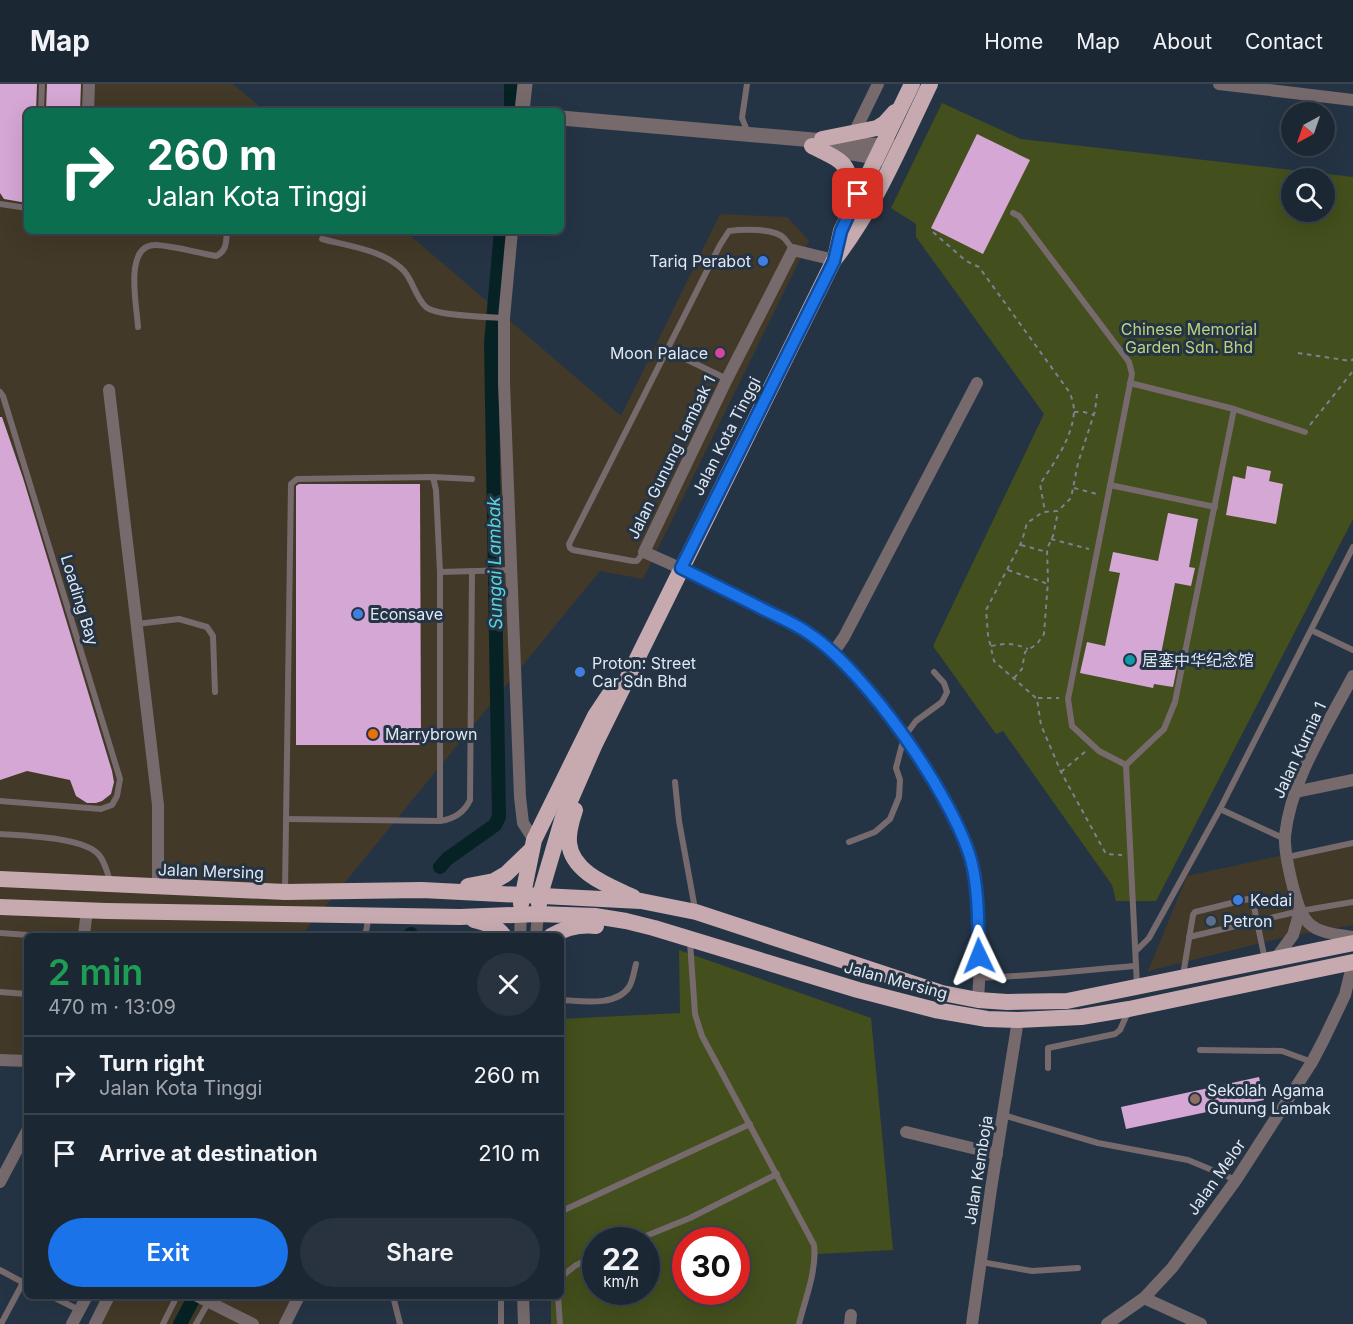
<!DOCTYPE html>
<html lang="en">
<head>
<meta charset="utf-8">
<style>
  :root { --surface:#1c2734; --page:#293340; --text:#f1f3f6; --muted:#a0a5ac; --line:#3a444f; --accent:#1a73e8 }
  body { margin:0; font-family:Inter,"Noto Sans SC",sans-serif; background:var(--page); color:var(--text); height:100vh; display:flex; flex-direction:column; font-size:22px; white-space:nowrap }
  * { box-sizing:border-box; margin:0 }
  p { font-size:20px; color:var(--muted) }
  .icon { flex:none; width:33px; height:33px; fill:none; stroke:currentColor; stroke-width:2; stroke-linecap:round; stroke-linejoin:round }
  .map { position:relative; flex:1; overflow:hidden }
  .sheet { position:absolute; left:24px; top:849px; width:540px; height:366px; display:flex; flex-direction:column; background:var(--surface); border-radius:9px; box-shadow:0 6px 24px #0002,0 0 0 2px var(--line) }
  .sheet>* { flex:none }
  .banner { position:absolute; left:24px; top:24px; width:540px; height:126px; border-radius:9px; box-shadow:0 6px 24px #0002,0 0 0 2px var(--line); background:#0b6e4f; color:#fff; overflow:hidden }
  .needle { width:39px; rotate:220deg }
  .controls { position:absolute; left:1281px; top:18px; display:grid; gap:12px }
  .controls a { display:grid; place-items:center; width:54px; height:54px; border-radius:50%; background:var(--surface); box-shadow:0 6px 24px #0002,0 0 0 2px var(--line); font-size:30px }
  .speed { position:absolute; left:582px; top:1143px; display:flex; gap:12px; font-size:30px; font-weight:700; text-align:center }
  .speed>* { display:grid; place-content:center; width:78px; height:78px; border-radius:50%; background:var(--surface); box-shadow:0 6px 24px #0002,0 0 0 2px var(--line); line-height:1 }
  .speed small { font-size:15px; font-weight:400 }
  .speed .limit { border:9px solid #d22; background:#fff; color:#111 }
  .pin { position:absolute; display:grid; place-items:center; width:51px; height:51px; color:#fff; margin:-26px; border-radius:12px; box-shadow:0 3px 9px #0006 }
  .me { position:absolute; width:66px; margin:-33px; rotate:358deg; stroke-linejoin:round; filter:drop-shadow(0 0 4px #0008) }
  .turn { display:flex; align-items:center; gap:21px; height:126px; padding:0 24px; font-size:27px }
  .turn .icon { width:78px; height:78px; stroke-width:2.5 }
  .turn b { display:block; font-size:42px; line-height:51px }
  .round { display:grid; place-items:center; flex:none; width:63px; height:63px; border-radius:32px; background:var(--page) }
  .overview { display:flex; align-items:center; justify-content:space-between; height:102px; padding:0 24px }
  h1 { font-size:36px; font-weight:600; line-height:45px; color:#1e9e55 }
  .action { display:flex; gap:12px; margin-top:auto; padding:12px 24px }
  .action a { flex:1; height:69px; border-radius:36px; background:var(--accent); color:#fff; font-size:24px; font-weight:600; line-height:69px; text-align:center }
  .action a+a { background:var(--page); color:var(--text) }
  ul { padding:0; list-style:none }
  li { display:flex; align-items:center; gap:18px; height:78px; padding:0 24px; border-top:2px solid var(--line) }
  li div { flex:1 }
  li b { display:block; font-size:22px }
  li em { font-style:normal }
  header { display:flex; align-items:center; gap:36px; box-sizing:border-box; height:84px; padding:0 30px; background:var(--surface); border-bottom:2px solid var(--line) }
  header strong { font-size:28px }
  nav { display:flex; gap:33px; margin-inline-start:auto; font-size:21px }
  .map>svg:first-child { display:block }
  .commercial { fill:#423928 }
  .green { fill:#434f1c; fill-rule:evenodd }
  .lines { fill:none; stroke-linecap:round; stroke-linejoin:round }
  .canal { stroke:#072224; stroke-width:14 }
  .building { fill:#d5a7d4 }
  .path { stroke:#778392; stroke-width:2; stroke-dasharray:4.5 4.5; stroke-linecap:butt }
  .service { stroke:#766a6c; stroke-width:6 }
  .minor { stroke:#766a6c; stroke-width:12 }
  .tertiary { stroke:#766a6c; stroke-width:15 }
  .trunk { stroke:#c6aab0; stroke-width:16 }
  .route-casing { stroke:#114b97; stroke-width:15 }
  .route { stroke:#1a73e8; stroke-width:10 }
  .shop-dot { fill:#3f7fe0; stroke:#253445; stroke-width:2 }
  .hotel-dot { fill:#d1479c; stroke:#253445; stroke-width:2 }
  .culture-dot { fill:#0f9aa8; stroke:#253445; stroke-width:2 }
  .food-dot { fill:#e8710a; stroke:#253445; stroke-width:2 }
  .service-dot { fill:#5c6f8a; stroke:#253445; stroke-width:2 }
  .education-dot { fill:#8d6e63; stroke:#253445; stroke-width:2 }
  .labels { text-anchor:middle; stroke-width:6; stroke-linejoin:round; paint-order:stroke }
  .poi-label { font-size:16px; fill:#dfe8f3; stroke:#253445; text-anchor:start }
  .park-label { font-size:16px; fill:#bbd17d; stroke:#253445 }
  .street-label { font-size:16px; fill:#dfe8f3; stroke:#253445 }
  .water-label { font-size:18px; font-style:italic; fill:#56d5dc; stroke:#253445 }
</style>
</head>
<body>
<header>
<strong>Map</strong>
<nav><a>Home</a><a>Map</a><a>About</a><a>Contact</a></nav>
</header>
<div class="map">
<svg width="1353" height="1240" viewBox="0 0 1353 1240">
  <rect width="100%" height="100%" fill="#253445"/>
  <!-- commercial -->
  <g class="commercial">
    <path d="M0,0H233L265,27H27V147H405L621,332L720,130L787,133L809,157L643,495L600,487L301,852H27V986L22,982L0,981Z"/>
    <path d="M1353,756V841L1285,853L1148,887L1187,792Z"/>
    <path d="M103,1212H303L289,1240H88Z"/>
  </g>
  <!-- green -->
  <g class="green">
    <path d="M942,19L1021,55L1353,93V435L1156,817H1116L1112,801L1003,647L996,650L933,562L1044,330L916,153V140L891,124ZM1292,94H1324V128H1292Z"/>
    <path d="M679,866L871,934L893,1166L818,1170L797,1240H551V1212H561V935L680,929ZM596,1156H646V1208H596ZM686,1156H736V1208H686Z"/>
  </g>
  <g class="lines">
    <!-- canal -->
    <g class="canal">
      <path d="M511,0V27"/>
      <path d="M440,783L447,775L495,741L499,733L491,259L501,147"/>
      <path d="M409,852L411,850"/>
      <path d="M180,1240L195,1212"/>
    </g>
  </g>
  <!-- building -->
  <g class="building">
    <path d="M0,0H37L36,27H27V119L4,115L0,109Z"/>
    <path d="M47,0H81L80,27H46Z"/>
    <path d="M977,50L1030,76L983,170L931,144Z"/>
    <path d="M0,333H2L23,394L112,687L114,698L111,710L102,717L96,719H87L76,712L70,696L27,687L0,696Z"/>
    <path d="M1247,382L1271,387L1269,397L1283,400L1276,440L1226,431L1233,392L1245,395Z"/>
    <path d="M299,400H420L421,661H296V402Z"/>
    <path d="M1168,429L1198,435L1189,483L1195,484L1191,502L1175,499L1160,575L1178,578L1173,603L1154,600L1153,604L1080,589L1087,558L1105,562L1120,489L1109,487L1113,468L1158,477Z"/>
    <path d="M1259,993L1264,1016L1126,1045L1121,1023Z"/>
  </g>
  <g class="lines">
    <!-- path -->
    <g class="path">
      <path d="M933,148L966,177L979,183L1070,309C1072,315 1074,321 1074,327C1073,353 1054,379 1040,400L1045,428"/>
      <path d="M1298,269L1351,277L1353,275"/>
      <path d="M1097,310L1095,327L1078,379L1071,414L1058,427L1043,428L1027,439L1022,457L986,526L988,551L994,577L1037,615L1041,641L1061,688L1106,770L1122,771"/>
      <path d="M1074,328H1084L1094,331"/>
      <path d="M1310,341L1353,287"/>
      <path d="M1074,404L1097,410"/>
      <path d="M1051,455L1089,465"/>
      <path d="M1021,461L1047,468"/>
      <path d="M1008,486L1048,500"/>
      <path d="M991,562C1006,559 1014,559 1028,565"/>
      <path d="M1014,594L1022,585L1025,568L1037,560L1044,550L1048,497L1047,465L1053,452L1058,428"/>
      <path d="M1038,614H1059"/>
      <path d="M1061,688L1086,667"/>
    </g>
    <!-- service -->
    <g class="service">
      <path d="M747,0L742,34L748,49"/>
      <path d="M41,27L42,0"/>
      <path d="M0,120L27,124"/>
      <path d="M1013,129L1019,132L1129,278L1132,290L1068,615L1072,642L1099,667L1126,681"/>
      <path d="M322,155C349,162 384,166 404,187C413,197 416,214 426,223C436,232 488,233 504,234"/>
      <path d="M138,243C137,222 123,160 156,161C176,162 197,169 216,172C227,167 226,158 227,147"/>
      <path d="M667,266L727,295"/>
      <path d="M0,308L3,312L120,695L117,712L112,721L101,725L0,717"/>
      <path d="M1234,325L1305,348"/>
      <path d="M433,393L472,395"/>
      <path d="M1110,401L1215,423"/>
      <path d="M644,468L637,477H633L573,466L570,464L569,460L720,161L729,147C742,145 774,144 784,154C787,157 790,162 793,166"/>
      <path d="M440,488L511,486"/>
      <path d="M137,540L179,535L207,543L213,552L215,608"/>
      <path d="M1311,546L1353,566"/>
      <path d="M1126,681L1164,645L1175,618L1234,325L1130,299"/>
      <path d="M1126,681L1137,902"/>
      <path d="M675,698L679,737L695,825"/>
      <path d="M1220,725L1285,755"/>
      <path d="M286,735L440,737C454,735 464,729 470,716L472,487"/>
      <path d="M0,750C24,752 84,753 99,771C105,778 107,788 110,797"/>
      <path d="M849,758L875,748L890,735L899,713L900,696L896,684L904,653L916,637L942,618L947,608L944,599L934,588"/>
      <path d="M1288,773L1353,759"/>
      <path d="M285,807L291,400L297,395L433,393L436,406L440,488V737"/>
      <path d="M0,849L43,852"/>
      <path d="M365,852L369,832"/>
      <path d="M1189,853L1300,827L1353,818"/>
      <path d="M690,858L695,930L702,952L814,1161C817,1187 805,1215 799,1240"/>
      <path d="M1136,867L1149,854L1220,725L1353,463"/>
      <path d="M1183,891L1193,831L1195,828L1248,815L1252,817L1254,823L1265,876"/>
      <path d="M980,894C1032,892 1084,886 1136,882"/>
      <path d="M0,908L27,910"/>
      <path d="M561,916C581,917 616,923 629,903C633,897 634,887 636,880"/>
      <path d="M1200,966L1282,967L1312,978"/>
      <path d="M1048,984V964L1115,950L1120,946L1128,928"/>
      <path d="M1003,1031L1098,1059L1188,1076L1236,1096"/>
      <path d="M562,1127L750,1040"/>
      <path d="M636,1156L690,1134L777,1090"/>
      <path d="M981,1178L1032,1187L1078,1184"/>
      <path d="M0,1186L26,1200"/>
      <path d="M561,1193L576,1181L596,1173"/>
      <path d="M51,1212L79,1226"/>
      <path d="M393,1212L400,1240"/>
      <path d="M501,1212V1240"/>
      <path d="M558,1212L560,1240"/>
      <path d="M1,1240L27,1191"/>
      <path d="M163,1240L177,1212"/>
      <path d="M196,1240L212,1212"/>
    </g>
    <!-- minor -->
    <g class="minor">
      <path d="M1219,0L1353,16"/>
      <path d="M88,27L89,0"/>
      <path d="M855,47L878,0"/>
      <path d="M512,147L504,234V299L520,713L523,739L534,756"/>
      <path d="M834,176L793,166L727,295L644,468C681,484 716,501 751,519C771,529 793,538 812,551C867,589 952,710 970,775C981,811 981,879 978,916"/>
      <path d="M109,306L158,721V803"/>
      <path d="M833,569L844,553L977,299"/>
      <path d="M1353,592C1327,642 1291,695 1285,752C1284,769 1290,791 1294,807C1298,821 1302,838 1317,845C1327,850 1342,851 1353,853"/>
      <path d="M1295,708L1353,696"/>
      <path d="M84,852L87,825"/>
      <path d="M520,852L521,830"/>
      <path d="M536,852L538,830"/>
      <path d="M1274,877L1293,851L1300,827"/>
      <path d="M0,976L27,977"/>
      <path d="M906,1048L997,1070"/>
      <path d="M0,1098L27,1047"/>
      <path d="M197,1212L253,1240"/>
      <path d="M523,1212L524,1240"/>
      <path d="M1144,1214L1201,1240"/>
      <path d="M72,1240L87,1212"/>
      <path d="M95,1240L109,1212"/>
      <path d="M285,1240L299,1212"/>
      <path d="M850,1240L851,1231"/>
      <path d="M972,1240L991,1105L1018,936"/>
      <path d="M1107,1240L1144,1214L1172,1184L1236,1096L1312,978L1324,955L1345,911L1353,878"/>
    </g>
    <!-- tertiary -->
    <g class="tertiary">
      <path d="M522,27L525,0"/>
      <path d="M561,34L894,63"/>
      <path d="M835,66L893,76"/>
    </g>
    <!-- trunk -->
    <g class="trunk">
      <path d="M822,55L877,44L885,39L895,28"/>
      <path d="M812,62C846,79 854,80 846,120"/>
      <path d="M836,170L841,147L912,0"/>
      <path d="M575,726C572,735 568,749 569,759C572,789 610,802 633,813"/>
      <path d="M0,795L285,808L422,806L641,817L696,828L942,909L978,916L1007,918L1067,917L1353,859"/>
      <path d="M468,802L494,797L506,790L532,765"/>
      <path d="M521,820L534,756L595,632L609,611"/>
      <path d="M539,820L540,811L563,733L594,662L834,176C875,124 901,60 930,0"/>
      <path d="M0,823L106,827L460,833L538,830L595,832L626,837L654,844L858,906L935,926L987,935L1018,936L1081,933L1129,925L1353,878"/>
      <path d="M474,836C485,839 497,842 504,852"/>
      <path d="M551,852C565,844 579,840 596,842"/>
    </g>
  </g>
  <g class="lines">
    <defs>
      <path id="route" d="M858,110L841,147L834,177L681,484C707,497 733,510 759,523C776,532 795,539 811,551C866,588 953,712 971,776C979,806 978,840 979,872"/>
    </defs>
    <!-- route casing -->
    <use href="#route" class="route-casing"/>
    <!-- route -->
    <use href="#route" class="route"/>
  </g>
  <!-- markers -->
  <g class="shop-dot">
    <circle cx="763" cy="177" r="6"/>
    <circle cx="358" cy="530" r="6"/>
    <circle cx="580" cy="588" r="6"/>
    <circle cx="1238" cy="816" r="6"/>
  </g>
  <circle class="hotel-dot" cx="720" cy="269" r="6"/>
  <circle class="culture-dot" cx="1130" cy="576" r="6"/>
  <circle class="food-dot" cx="373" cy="650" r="6"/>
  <circle class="service-dot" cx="1211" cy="837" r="6"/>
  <circle class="education-dot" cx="1195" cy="1015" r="6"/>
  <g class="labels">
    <!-- poi labels -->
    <g class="poi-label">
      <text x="751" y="183" text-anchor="end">Tariq Perabot</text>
      <text x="708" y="275" text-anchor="end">Moon Palace</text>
      <text x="370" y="536">Econsave</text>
      <text x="1142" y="582">居銮中华纪念馆</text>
      <text x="592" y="585">Proton: Street<tspan x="592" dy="18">Car Sdn Bhd</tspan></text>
      <text x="385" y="656">Marrybrown</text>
      <text x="1250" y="822">Kedai</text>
      <text x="1223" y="843">Petron</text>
      <text x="1207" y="1012">Sekolah Agama<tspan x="1207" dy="18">Gunung Lambak</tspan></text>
    </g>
    <!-- park labels -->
    <g class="park-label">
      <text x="1189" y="251">Chinese Memorial<tspan x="1189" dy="18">Garden Sdn. Bhd</tspan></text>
    </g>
    <!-- street labels -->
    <g class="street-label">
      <text transform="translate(726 352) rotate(-63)" y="6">Jalan Kota Tinggi</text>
      <text transform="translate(671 373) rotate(-64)" y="6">Jalan Gunung Lambak 1</text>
      <text transform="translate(80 516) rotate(73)" y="6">Loading Bay</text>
      <text transform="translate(1299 666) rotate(-65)" y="6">Jalan Kurnia 1</text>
      <text transform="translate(211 787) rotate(2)" y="6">Jalan Mersing</text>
      <text transform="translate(896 896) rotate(15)" y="6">Jalan Mersing</text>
      <text transform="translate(978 1086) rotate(-81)" y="6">Jalan Kemboja</text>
      <text transform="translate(1216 1093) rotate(-55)" y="6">Jalan Melor</text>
    </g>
    <!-- water labels -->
    <g class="water-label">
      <text transform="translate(495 479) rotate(-91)" y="6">Sungai Lambak</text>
    </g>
  </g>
</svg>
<div class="controls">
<a><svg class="needle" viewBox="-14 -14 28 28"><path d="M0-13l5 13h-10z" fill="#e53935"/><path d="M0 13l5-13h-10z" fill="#a0a5ac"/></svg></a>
<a><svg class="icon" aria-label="search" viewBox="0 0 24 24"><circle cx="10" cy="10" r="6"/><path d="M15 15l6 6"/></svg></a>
</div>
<div class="speed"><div>22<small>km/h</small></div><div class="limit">30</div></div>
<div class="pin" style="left:858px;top:110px;background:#d93025"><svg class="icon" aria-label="arrive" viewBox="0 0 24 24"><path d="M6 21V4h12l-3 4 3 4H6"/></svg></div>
<svg class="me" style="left:979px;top:872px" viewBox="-20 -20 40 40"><path d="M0-17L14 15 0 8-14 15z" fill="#1a73e8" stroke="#fff" stroke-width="4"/></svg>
<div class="banner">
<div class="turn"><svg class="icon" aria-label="right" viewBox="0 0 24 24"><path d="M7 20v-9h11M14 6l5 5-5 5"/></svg><div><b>260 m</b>Jalan Kota Tinggi</div></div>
</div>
<section class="sheet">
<div class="overview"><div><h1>2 min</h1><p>470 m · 13:09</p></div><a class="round"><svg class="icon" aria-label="close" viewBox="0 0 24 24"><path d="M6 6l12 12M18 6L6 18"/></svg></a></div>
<ul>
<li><svg class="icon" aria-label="right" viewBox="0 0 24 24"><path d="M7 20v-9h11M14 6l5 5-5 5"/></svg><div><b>Turn right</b><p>Jalan Kota Tinggi</p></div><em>260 m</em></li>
<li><svg class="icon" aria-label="arrive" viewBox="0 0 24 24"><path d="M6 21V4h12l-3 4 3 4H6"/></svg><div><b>Arrive at destination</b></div><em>210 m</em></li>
</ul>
<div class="action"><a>Exit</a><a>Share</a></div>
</section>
</div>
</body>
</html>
